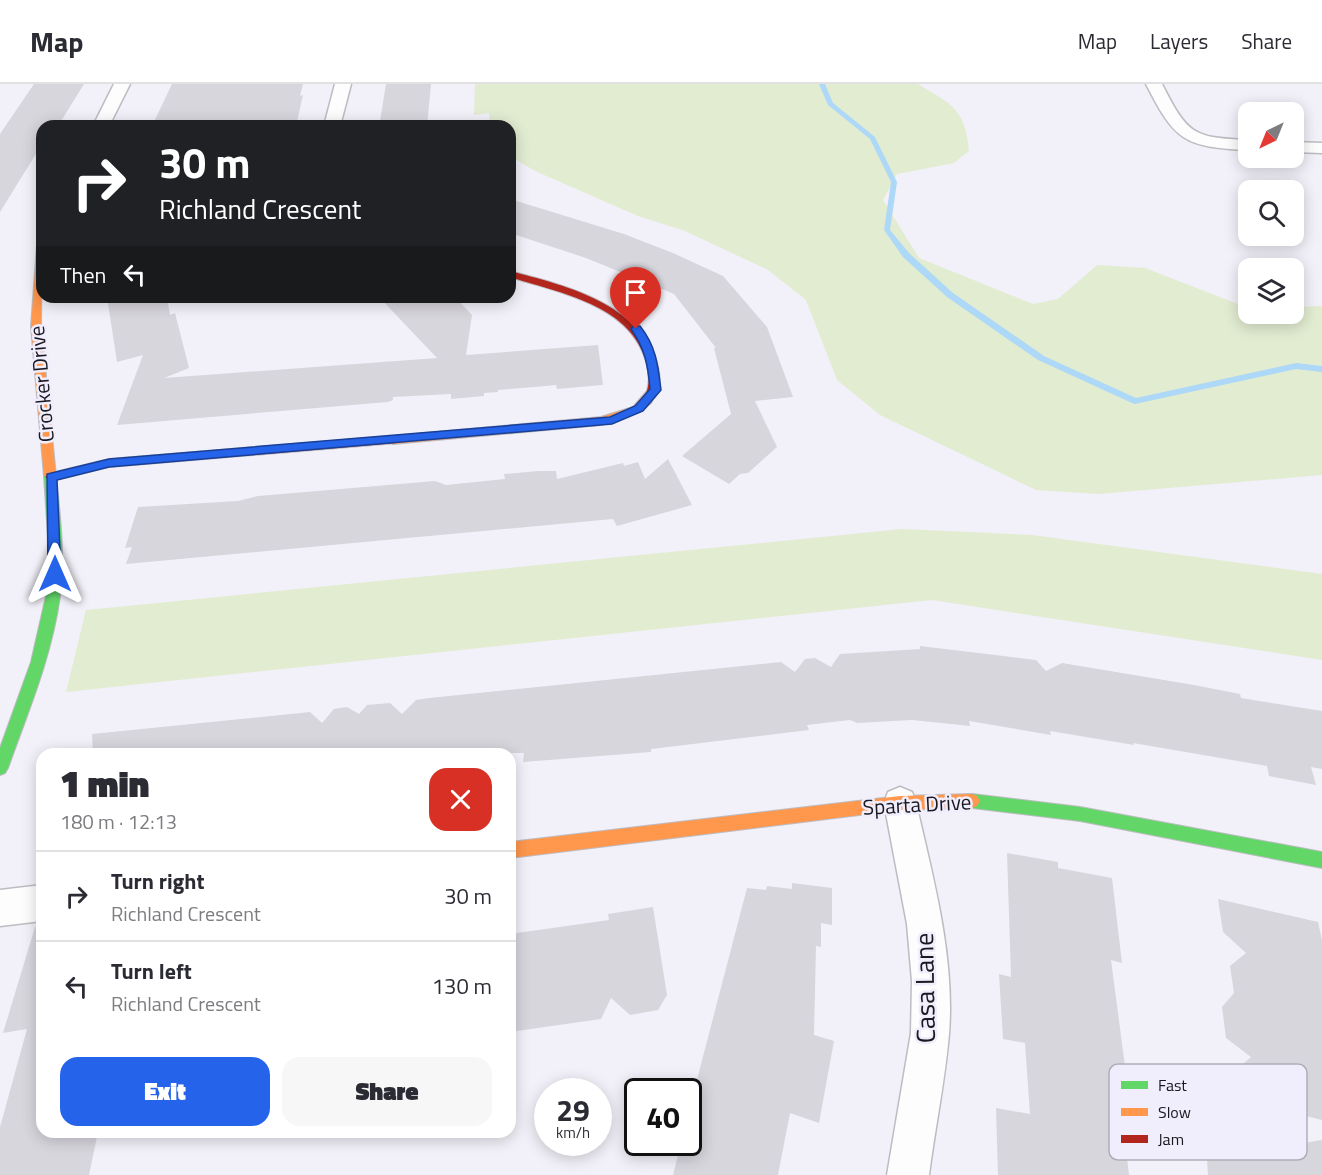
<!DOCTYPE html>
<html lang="en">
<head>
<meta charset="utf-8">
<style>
  :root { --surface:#fff; --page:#f7f7f7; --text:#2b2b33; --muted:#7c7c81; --line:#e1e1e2; --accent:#2563eb }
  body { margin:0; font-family:"Titillium Web",sans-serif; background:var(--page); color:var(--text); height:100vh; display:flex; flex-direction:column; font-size:22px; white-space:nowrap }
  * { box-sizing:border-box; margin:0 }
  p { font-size:20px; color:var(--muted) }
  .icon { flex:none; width:33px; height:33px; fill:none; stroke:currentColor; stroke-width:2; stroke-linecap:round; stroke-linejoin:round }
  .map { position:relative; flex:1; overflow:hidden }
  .panel { position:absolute; left:36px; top:664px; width:480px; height:390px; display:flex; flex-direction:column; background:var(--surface); border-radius:18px; box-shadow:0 3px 15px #0003 }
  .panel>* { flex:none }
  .top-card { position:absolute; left:36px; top:36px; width:480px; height:183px; border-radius:18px; box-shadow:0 3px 15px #0003; background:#202124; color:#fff; overflow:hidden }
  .needle { width:39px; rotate:223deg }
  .fabs { position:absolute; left:1238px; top:18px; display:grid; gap:12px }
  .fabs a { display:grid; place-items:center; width:66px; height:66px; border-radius:12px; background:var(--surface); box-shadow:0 3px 15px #0003; font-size:30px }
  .speed { position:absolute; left:534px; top:994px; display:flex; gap:12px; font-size:30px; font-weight:700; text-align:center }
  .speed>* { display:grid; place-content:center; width:78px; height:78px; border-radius:50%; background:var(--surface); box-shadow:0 3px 15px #0003; line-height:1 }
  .speed small { font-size:15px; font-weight:400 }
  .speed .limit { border:3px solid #111; border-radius:9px; background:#fff; color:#111 }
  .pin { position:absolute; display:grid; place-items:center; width:51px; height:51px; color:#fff; margin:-62px -26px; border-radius:50% 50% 50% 0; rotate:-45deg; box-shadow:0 0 6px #0007 }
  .pin .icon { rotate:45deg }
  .me { position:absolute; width:66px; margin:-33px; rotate:0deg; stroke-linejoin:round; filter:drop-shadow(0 0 4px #0008) }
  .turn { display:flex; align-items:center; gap:21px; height:126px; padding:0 24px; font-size:27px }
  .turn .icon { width:78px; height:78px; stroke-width:2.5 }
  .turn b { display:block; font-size:42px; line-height:51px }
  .then { display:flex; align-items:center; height:57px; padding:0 24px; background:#0003; gap:12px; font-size:22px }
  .round { display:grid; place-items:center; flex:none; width:63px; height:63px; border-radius:18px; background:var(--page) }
  .overview { display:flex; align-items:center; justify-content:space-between; height:102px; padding:0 24px }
  h1 { font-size:36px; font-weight:800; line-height:45px }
  .button { display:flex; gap:12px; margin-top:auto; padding:12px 24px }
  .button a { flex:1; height:69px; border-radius:18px; background:var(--accent); color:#fff; font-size:24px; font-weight:800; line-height:69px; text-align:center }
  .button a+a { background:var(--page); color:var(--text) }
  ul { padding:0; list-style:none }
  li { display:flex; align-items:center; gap:18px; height:90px; padding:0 24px; border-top:2px solid var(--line) }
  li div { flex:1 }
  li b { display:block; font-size:22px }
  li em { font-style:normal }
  header { display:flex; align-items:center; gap:36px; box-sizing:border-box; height:84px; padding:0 30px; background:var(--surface); border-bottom:2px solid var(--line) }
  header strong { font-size:28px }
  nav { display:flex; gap:33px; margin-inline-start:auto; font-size:21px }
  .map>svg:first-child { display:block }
  .green { fill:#e2ecd1 }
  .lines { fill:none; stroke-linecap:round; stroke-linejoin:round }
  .stream { fill:#add8f7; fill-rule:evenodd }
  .building { fill:#d8d6dd }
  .street-casing { stroke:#bdbcc2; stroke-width:3 }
  .fast-casing { stroke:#bdbcc2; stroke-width:2 }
  .slow-casing { stroke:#bdbcc2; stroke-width:2 }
  .jam-casing { stroke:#bdbcc2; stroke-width:2 }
  .street { fill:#fdfdfe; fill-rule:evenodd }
  .fast { fill:#63d668; fill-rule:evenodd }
  .slow { fill:#ff974d; fill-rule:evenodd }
  .jam { fill:#b3261e; fill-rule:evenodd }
  .route { fill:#2563eb; stroke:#184099; stroke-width:1.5 }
  .labels { text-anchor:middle; stroke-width:5; stroke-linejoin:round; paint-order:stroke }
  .street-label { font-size:21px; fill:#1b1920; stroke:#f0edfc }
  .near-street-label { font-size:26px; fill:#1b1920; stroke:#f0edfc }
  .key { fill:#f0edfc; stroke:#b0adba; stroke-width:1.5 }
  .key-label { font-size:16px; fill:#1b1920 }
</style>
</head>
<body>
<header>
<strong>Map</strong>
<nav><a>Map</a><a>Layers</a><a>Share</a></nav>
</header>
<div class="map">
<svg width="1322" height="1091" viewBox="0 0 1322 1091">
  <rect width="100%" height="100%" fill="#f2f0f8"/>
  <!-- green -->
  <g class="green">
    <path d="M475,0H918C952,21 965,24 969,67L954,79L897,90L883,116L919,174L1033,220L1058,215L1097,181L1145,184L1248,224V230H1293V223L1322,222V391L1098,410L1036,406L880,331L837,296L806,216L768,186L685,147L638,132L535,87L510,72V42H490L489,29L474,31Z"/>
    <path d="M902,445L1032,451L1322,490V576L932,516L66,608L86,526Z"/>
  </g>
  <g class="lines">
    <!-- stream -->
    <path class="stream" d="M819,0H825L833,19L875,53L897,98L890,146L909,169L953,209L1044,272L1136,314L1296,279L1322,282V288L1296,285L1135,320L1132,319L1038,276L947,213L903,173L884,146L891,98L870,55L828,21Z"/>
  </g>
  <!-- building -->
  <g class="building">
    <path d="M34,0H84L58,42H42V60L0,128V50Z"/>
    <path d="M172,0H303L300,12L303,11L296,42H152Z"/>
    <path d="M386,0H431L427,42H383L384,37H380Z"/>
    <path d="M510,115L624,150L673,169L723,192L767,243L793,313L755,317L777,363L748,389L740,390L729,400L682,372L731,330L714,264H716L674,210L586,174L510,149Z"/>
    <path d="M107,213H167L170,231L175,229L189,284L164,294L437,274L379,213H455L472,231L466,271L598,261L603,301L557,305L556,301L498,306V308L484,309V312L451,315V310L393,313V316L388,318L117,341L143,271L117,278Z"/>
    <path d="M668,375L692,421L617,442L613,435L126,480L132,463L125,464L138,423L238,417L258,412L435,397L446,401L505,395L504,390L538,387H556L557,395L623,379L624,382L638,378L645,395Z"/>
    <path d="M920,562L1036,576L1046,587L1062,579L1194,601L1240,610L1241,614L1322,627V685L1311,683L1316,701L1269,692L1267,682L1133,659L1134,661L1050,647L1051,651L969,637L970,642L912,636L857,639L850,636L807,641L809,646L651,665V668L523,678L524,669L93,670L92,650L310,628L322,639L334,625L347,623L359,630L367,621L390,619L402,630L416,616L429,614L781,578L795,588L805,575L815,574L831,583L840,570L920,565Z"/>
    <path d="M1007,769L1058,778V784L1112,794L1122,879L1111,876L1133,1043L1123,1041L1129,1091H998L996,1024L1030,1030L1025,959L1003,955L999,890L1011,893Z"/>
    <path d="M792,799L832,804V841L821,839V863L816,862L814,951L834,957L819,1039L790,1029L778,1091H673L681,1059H688V1030L747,804L766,806L767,802L792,805Z"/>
    <path d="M1218,815L1318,838L1322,856V1036L1246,1017L1237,1009L1234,988L1251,973L1226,954L1222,923L1234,909L1230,882L1246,869L1223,848Z"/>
    <path d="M653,823L667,911L658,926L630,931L611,914L601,935L510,948V850L609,836L608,830Z"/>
    <path d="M35,843L42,844V1048H98L89,1091H0V1043L27,945L3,949Z"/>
    <path d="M1322,1056V1091H1208L1207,1075Z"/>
  </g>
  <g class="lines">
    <defs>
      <g id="street">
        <path d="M114,0H130L109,42H93Z"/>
        <path d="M335,0H351L340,42H324Z"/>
        <path d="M1146,0H1162C1187,49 1192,54 1248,56V66C1184,63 1175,57 1146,0Z"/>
        <path d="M1293,58L1322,59V69L1293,68Z"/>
        <path d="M900,703L912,708L916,719C933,794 955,872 949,950C945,997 935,1044 929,1091H887L911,949L912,897L907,840L884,719L888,708Z"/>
        <path d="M42,801V837L0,842V806Z"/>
      </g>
      <g id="fast">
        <path d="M50,388L56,392C60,432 65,472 60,512C52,572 28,628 8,684L5,689L0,691V664L31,578L46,512L49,467L44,392Z"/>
        <path d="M972,710L1080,723L1322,768V784L1080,737L972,724L967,722L964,717L967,712Z"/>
      </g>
      <g id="slow">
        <path d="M42,158L41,242L56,392L50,396L44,392L31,242L37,161Z"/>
        <path d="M651,306L656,310L651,319L640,328L601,341L393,360L387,356L393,352L601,333L633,323L647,307Z"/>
        <path d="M972,710L977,712L980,717L977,722L972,724L900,726L510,774V758L900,712Z"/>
      </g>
      <g id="jam">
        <path d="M510,187C563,201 632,217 655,273C660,286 662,300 655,313L651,314L646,310C651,296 649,283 643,269C623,219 556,208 510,193Z"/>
        <path d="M393,352L399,356L397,359L109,383L51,397L45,393L51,389L109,375Z"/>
      </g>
    </defs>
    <!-- street casing -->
    <use href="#street" class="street-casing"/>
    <!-- fast casing -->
    <use href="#fast" class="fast-casing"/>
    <!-- slow casing -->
    <use href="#slow" class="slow-casing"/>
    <!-- jam casing -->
    <use href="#jam" class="jam-casing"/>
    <!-- street -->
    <use href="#street" class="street"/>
    <!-- fast -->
    <use href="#fast" class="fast"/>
    <!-- slow -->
    <use href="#slow" class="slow"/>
    <!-- jam -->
    <use href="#jam" class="jam"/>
  </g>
  <!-- route -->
  <path class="route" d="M633,242H640C656,262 658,281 661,306L643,327L612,340L109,383L57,396L61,490L55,495L48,490L47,390L109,375L610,333L635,322L650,305C648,282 645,264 631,245Z"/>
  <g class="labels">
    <!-- street labels -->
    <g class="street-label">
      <text transform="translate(42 300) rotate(-95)" y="7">Crocker Drive</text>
      <text transform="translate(917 721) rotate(-3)" y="7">Sparta Drive</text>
    </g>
    <!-- near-street labels -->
    <g class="near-street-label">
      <text transform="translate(925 904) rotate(-91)" y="9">Casa Lane</text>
    </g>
  </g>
  <!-- legend -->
  <rect x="1109" y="980" width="198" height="96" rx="9" class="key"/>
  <rect x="1121" y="997" width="27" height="8" fill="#63d668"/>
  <rect x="1121" y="1024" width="27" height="8" fill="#ff974d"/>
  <rect x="1121" y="1051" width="27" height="8" fill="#b3261e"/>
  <g class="key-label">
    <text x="1158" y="1007">Fast</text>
    <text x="1158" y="1034">Slow</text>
    <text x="1158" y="1061">Jam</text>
  </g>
</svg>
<div class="fabs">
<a><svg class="needle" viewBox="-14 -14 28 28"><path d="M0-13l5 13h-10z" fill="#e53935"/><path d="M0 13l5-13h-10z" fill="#7c7c81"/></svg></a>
<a><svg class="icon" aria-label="search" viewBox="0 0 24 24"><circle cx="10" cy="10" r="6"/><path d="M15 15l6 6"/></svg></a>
<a><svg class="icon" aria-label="layers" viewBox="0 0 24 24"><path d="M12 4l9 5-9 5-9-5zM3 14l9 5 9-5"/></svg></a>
</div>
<div class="speed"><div>29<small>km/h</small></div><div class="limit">40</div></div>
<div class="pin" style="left:636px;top:245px;background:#d93025"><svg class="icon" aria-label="arrive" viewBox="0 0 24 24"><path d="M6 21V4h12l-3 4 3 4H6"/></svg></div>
<svg class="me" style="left:55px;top:490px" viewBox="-20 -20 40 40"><path d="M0-17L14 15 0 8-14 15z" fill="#2563eb" stroke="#fff" stroke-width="4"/></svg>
<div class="top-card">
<div class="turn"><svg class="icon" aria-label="right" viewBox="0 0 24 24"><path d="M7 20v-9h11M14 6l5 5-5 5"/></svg><div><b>30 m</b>Richland Crescent</div></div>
<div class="then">Then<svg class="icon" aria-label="left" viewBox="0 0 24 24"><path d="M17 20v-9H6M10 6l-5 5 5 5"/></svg></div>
</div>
<section class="panel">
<div class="overview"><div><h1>1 min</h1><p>180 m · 12:13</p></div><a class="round" style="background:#d93025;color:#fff"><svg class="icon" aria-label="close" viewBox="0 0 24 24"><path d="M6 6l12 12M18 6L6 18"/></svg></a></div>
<ul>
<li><svg class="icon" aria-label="right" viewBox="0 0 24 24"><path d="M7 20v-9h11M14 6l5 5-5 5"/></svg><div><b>Turn right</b><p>Richland Crescent</p></div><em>30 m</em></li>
<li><svg class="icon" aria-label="left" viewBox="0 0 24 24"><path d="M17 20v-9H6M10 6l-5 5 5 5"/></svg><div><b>Turn left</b><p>Richland Crescent</p></div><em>130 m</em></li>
</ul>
<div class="button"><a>Exit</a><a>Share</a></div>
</section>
</div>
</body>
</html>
